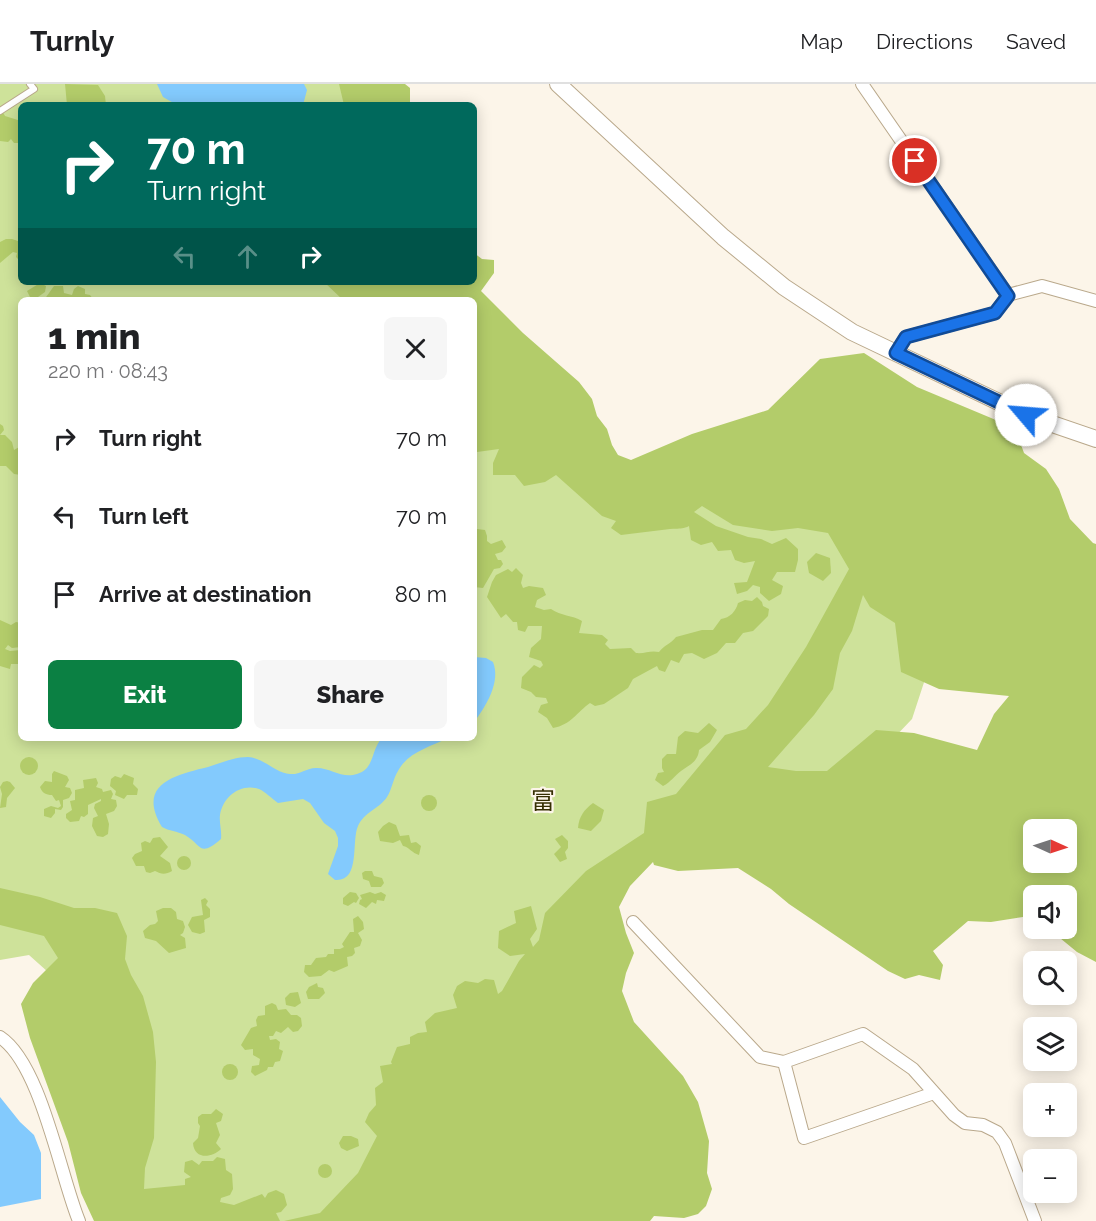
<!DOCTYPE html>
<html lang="en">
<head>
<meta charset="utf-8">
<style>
  :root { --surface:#fff; --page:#f6f6f6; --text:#202124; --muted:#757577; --line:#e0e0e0; --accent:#0b8043 }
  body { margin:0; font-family:Raleway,"Noto Sans JP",sans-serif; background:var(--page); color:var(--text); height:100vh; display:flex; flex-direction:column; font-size:22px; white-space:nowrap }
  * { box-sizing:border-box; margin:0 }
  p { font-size:20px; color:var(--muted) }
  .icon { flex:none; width:33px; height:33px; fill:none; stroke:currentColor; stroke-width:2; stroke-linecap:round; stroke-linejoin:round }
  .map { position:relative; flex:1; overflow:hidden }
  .details { position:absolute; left:18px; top:213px; width:459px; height:444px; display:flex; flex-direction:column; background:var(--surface); border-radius:9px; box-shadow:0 3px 15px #0003 }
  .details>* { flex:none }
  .top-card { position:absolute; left:18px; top:18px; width:459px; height:183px; border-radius:9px; box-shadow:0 3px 15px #0003; background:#00695c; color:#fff; overflow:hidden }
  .needle { width:39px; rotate:93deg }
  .fabs { position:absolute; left:1023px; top:735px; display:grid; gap:12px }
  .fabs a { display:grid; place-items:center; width:54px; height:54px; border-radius:9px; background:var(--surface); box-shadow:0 3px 15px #0003; font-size:30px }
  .pin { position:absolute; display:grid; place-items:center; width:51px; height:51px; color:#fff; margin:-26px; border:3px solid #fff; border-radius:50%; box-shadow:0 2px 6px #0007 }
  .me { position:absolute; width:66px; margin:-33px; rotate:297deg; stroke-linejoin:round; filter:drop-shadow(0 0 4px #0008) }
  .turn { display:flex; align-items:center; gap:21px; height:126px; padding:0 30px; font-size:27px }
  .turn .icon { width:78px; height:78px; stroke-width:2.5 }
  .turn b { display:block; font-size:42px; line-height:51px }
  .lanes { display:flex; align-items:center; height:57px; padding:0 30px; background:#0003; justify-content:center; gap:30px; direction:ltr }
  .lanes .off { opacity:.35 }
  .round { display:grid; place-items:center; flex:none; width:63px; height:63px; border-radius:9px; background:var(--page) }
  .head { display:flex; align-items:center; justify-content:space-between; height:102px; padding:0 30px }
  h1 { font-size:36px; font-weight:800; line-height:45px }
  .primary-button { display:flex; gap:12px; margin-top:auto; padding:12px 30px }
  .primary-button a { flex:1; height:69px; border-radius:9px; background:var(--accent); color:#fff; font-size:24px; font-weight:800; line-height:69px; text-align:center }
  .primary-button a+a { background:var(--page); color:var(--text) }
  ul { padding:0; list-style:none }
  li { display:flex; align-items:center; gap:18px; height:78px; padding:0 30px }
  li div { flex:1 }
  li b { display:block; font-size:22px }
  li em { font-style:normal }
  header { display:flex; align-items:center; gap:36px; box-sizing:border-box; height:84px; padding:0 30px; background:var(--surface); border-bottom:2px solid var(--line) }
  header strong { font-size:28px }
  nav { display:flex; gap:33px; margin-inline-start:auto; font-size:21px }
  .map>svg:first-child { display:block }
  .green { fill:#cee29a }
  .forest { fill:#b3cc6a; fill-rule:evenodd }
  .water { fill:#83cafd }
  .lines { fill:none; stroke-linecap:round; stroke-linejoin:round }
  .service-casing { stroke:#b9a88b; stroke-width:8 }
  .minor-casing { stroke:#b9a88b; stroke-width:14 }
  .tertiary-casing { stroke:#b9a88b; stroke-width:18 }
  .service { stroke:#fff; stroke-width:6 }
  .minor { stroke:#fff; stroke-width:12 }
  .tertiary { stroke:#fff; stroke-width:16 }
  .route-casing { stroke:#114b97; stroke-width:15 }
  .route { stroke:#1a73e8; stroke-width:10 }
  .labels { text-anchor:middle; stroke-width:4.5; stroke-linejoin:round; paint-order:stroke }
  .quarter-label { font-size:24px; fill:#352e02; stroke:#fcf5e9 }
</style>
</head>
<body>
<header>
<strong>Turnly</strong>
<nav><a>Map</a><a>Directions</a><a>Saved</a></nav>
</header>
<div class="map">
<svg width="1096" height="1137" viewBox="0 0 1096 1137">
  <rect width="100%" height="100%" fill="#fcf5e9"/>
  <!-- green -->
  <path class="green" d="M0,0H375L392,21H21V198H414L438,216H21V654H474V243L621,411L841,322L952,513L912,635L790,763L682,732L331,1137H158L96,1094L106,940L29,871L0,876Z"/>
  <!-- forest -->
  <g class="forest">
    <path d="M65,0L98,1L105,12L106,21H67Z"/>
    <path d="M339,0H405L410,4V18L413,21H344Z"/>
    <path d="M0,23L5,32L21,37V59H14L11,55L8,58L0,57Z"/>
    <path d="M6,155H12L21,158V178L16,173L17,169L13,168L0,179V158Z"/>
    <path d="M474,169L482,175L494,176V189L481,207L523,249L579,298L592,315L597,332L607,345L612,361L618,371L631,376L692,350L768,326L820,275L864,269L917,303L1015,344L1024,369L1046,385L1059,405L1070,435L1093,459L1096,460V878L1077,868L1049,845L1066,844V812H1034L1033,837L1023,833L991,838L968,837L933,867L943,881L940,896L919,891L905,895L888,887L789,820L771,805L738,784L678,787L654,781L653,778L630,802L619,823L626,849L634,869L626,889L622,907L634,938L683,992L698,1018L709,1057L707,1089L712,1105L706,1122L698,1130L684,1134L654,1132L650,1137H284L320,1129L358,1089L377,1052L365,1038L369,1029L376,1021L375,1004L383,998L380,982L392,980L391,978L397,963L410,960V953L418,949L427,948L425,938L435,929L457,924L453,911L457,902L465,897L478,899L485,895L494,896L498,910L502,907L519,877L525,870L510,872L498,864L499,847L516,839L514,827L531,822L537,845L530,855L533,863L539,856L545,829L586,787L644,749L647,718L676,710L725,651L746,645L768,621L806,563L849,485L828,449L798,444L772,447L733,441L702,422L694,428L716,442L748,453L761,455L772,460L786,454L798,465V476L795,488H777L772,496L783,502L781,510L769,517L760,509V503L753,501L747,507L737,510L734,499L747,498L755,477L744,479L735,476L731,466L718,467L712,458L701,461L691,456L689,442C681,446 677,444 670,445C654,447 637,449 621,451L611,444L616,437L602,432L556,391L545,398L524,402L515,391H493V379L499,365L477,368L474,360L476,351L474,350V216H343L324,198H474ZM863,511L870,523L895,539L901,588L939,605L1009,612L994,630L977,666L914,649L876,646L827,687H796L768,683L814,631L833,605L840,569L852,547ZM1034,746H1066V778H1034Z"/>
    <path d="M40,199L46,202L45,208L38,213H30L27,207Z"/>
    <path d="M54,202H63L64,209L72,211L74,205L78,202L85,205V210L90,211L93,215L44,216Z"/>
    <path d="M0,340L3,342L4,346L0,351H5L12,358L14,366L21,362V391L14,390L6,382H0Z"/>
    <path d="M477,445L485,446L487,452V457L491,460L502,456L506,463L502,468L495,470L498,476H501L503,480L500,484L494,485L483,504L474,503V448Z"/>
    <path d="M816,469L830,474L831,489L823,497L809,489L807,478Z"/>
    <path d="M516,484L523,491L521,499L523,504L529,502L543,504L546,511L537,516L535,523L544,526L551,525C561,532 572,531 582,537L579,549L602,551L608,556L605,560L610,565L631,564L636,569C645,570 650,566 659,568C664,561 671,560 676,553L702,546H713L721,535C730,534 736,527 738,519L745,516L752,517L757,513L762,518L763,522L769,525L768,532L753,547L743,549L735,559H726L717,569L704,575L692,569L684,570L679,579L671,576L665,588L659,586L657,582L633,595L628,604L604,620L595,622L590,619C577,628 571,641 553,644L547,634L538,628L541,621L548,619L546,614L536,613L531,608L521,604L522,593L534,581L540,584L543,581L541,577L529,573L531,564L541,555L542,542H528L525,548L518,546L517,538H513L506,530L501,534L487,513L492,498L496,491L508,485L512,488Z"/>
    <path d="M0,536L11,541L16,538L21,539V563L12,564L8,561L5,565L10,567L21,566V580H11L10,585L0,582Z"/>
    <path d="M709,639L717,646L710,658L699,666C698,678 689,681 681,687C674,692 671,698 663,702L655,696L658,689L664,688L662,684V675L667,670H676L678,653L685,647L698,649Z"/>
    <circle cx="29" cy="682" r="9"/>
    <path d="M54,687L67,692L69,696L65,703L70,704L72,709L69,714L63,716V723L61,726L55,725V729L51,734L44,732V725L51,722L58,724L61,722L59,716L56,717L52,711C46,711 42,709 40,703L45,697L52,698V690Z"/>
    <path d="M124,690L134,694L133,700L138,705L137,711H127L124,715L115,711L116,707L110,702L111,695L115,692L121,694Z"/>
    <path d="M96,694L98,699L96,703L102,705L103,708L111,706L113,710L111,715L116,716L117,722L114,727L106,730L109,740L108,750L103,753L97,752L92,742L93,734L98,732L94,724L95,720L101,717V715L88,721V730L84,733L81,732L79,737L70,738L66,734V730L72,726L70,717L75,716V706L84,704L83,696Z"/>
    <path d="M7,697L10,698L15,704L7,714L6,723L0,724L2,710L0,703L3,698Z"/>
    <circle cx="429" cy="719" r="8"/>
    <path d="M593,719L604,726L601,737L591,747L578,744C579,732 584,726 593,719Z"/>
    <path d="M389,738L396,741L400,752L409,751L411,759L416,758L421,762L419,771C412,769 409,763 403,762L400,756L393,759L380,757L378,748L383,742Z"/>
    <path d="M562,751L568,757V764L565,768L567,775L560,778L554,770L561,763L555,755Z"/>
    <path d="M160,753L168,763L160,772L170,779L172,787C165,791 161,790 155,787L150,789L146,788L144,782H136L132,774L135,770L142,767L141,759L145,757L150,759L153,754Z"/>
    <circle cx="184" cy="779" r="7"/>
    <path d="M365,787H372L374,792L382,794L384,799L381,803H371L369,797L363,795L362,789Z"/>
    <path d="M0,804L40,813L74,824H95L117,829L127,852L125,875L131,891L143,912L153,948L156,978L154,1054L145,1084L144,1105L185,1101V1095L191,1093L184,1088L185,1078L192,1076L199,1081L202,1077H213L217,1073L225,1075L226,1086L232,1090L233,1105L230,1111L221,1114L220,1118L234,1121L262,1110L265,1114L268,1109L276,1106L284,1110L287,1121L281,1128L276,1129L280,1137H94L81,1109L68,1058L30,954L21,920L33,899L58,874L44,852L0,841Z"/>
    <path d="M350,808L356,809L359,814L356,819L354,818L348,822L343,820V814Z"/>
    <path d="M370,808L375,810L381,808L386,811L384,817L377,816L376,820L372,818L366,824L359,820L360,816L362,815L360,811Z"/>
    <path d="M205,814L208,817L206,821L210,825V833L204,836L205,848L200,850L192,848L188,841L192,833L203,831L201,816Z"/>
    <path d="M163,824H171L176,828L177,835L183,837L185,843L183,849L180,851L185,854L186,864L169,869L156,857L145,854L143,847L150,841L155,840L158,837L156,827Z"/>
    <path d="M358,832L363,838L364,845L358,849L362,856L360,862L354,864L355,869L352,872L347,873L348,882L334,888L329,886L321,892L309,893L304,888L305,881H311L316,874L326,873L328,870H334V865H340L344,863L342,860L350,848H354L353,835Z"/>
    <path d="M317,899L318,903L323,904L325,909L319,915H308L306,908L309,903Z"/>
    <path d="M298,908L301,919L295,923L286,921L285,914L290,909Z"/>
    <path d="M272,919L276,921L278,926L286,925L291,931H297L301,934L302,942L298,947L293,948L288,943L281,949L276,947L273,952H269L270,956L276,955L280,958L279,965L283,967L280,977L275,978L273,983H268L267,986L255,992L251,988L252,982L259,981L260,975L253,971V965L245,966L241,961L251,944L257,942L256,936L258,932L265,931V922Z"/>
    <circle cx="230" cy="988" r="8"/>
    <path d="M216,1025L223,1030L221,1037L216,1039L220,1051L216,1059L221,1065C212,1074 194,1076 193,1059L198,1054L200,1042L198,1039V1033L202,1030H211Z"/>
    <path d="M343,1052H351L358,1055L359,1062L347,1067L341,1064L339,1059Z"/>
    <circle cx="325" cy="1087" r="7"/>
  </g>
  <!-- water -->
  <g class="water">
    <path d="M157,0H304L307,6L303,21H177L163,13Z"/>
    <path d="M474,573L486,574L493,578C501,598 486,622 474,638Z"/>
    <path d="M382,654H448C430,663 408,668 398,687C393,695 392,705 387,713C379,725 364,728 358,742C351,757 361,798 335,796L328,790L338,762V754L335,747L324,739L310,719L303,715L278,719C272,715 266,708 259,705C240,699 223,713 220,731C219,739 222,747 221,755C199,774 202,761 185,751C177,747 169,747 162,743C136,700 175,691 208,683C221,679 234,673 248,673C264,674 275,689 290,690C300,691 308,683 317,684C331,684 342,695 357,690C375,685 371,665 382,654Z"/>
    <path d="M0,1013L20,1038L34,1051L41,1069V1115L0,1123Z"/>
  </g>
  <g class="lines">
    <defs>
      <path id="service" d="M0,27L34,5L30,0"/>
      <g id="minor">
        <path d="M862,0L1008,211"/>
        <path d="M896,269L906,253L995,229L1008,211L1042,202L1096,217"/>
        <path d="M633,838L760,973L784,978"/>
        <path d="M0,953C41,980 60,1091 79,1137"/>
        <path d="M934,1009L804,1054L784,978L863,950L913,985L954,1031L965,1039L983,1041L997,1048L1005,1059L1035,1137"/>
      </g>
      <path id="tertiary" d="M558,0L723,153L784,203L852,248L1026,331L1096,355"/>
    </defs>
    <!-- service casing -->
    <use href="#service" class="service-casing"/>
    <!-- minor casing -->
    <use href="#minor" class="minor-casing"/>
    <!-- tertiary casing -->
    <use href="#tertiary" class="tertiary-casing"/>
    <!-- service -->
    <use href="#service" class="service"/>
    <!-- minor -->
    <use href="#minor" class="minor"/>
    <!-- tertiary -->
    <use href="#tertiary" class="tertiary"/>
  </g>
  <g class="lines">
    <defs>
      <path id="route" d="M915,77L1008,212L995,229L906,253L896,269L1026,331"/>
    </defs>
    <!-- route casing -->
    <use href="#route" class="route-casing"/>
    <!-- route -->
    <use href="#route" class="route"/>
  </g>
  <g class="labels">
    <!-- quarter labels -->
    <g class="quarter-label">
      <text x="543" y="725">富</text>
    </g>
  </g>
</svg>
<div class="fabs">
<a><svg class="needle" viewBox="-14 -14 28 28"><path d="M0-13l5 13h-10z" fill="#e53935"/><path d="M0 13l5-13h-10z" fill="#757577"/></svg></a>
<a><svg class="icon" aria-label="sound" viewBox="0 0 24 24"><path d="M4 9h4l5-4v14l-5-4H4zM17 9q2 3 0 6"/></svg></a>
<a><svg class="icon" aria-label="search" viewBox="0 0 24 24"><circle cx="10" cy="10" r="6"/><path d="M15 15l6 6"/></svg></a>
<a><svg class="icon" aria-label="layers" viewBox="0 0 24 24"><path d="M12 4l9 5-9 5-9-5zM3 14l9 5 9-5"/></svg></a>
<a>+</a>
<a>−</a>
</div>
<div class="pin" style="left:915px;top:77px;background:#d93025"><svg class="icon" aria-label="arrive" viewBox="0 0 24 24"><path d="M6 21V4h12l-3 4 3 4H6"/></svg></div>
<svg class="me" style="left:1026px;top:331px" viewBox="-20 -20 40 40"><circle r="19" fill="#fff"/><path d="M0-13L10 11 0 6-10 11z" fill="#1a73e8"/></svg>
<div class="top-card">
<div class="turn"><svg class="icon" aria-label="right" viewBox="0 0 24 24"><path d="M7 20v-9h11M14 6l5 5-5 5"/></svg><div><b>70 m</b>Turn right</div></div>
<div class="lanes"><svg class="icon off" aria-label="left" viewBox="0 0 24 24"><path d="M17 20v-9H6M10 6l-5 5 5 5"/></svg><svg class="icon off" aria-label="ahead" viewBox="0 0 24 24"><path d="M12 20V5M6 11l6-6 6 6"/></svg><svg class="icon" aria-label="right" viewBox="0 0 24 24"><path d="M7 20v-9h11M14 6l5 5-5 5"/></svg></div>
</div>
<section class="details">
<div class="head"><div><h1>1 min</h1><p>220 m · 08:43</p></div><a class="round"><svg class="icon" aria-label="close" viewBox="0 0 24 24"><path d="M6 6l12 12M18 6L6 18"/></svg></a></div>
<ul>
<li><svg class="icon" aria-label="right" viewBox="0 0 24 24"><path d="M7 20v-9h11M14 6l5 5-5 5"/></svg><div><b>Turn right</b></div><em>70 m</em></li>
<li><svg class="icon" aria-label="left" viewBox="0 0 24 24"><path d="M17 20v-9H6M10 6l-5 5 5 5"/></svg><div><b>Turn left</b></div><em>70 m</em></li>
<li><svg class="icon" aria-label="arrive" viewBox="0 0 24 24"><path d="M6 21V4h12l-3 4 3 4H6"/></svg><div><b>Arrive at destination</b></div><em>80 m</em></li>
</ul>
<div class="primary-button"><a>Exit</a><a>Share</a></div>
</section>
</div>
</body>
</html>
